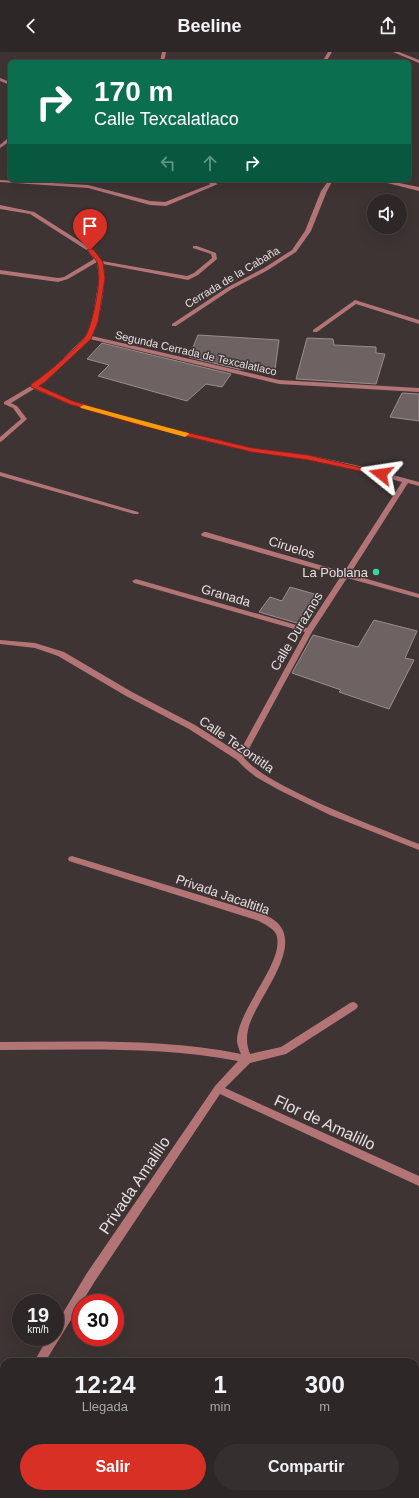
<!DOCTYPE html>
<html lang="es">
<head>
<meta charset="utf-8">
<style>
  :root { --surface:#2e2727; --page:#362f2f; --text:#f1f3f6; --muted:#a7a5a7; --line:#494444; --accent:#d93025 }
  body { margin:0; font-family:Helvetica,sans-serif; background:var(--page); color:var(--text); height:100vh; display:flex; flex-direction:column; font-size:15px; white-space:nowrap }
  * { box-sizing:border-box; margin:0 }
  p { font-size:13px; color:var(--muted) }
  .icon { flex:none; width:22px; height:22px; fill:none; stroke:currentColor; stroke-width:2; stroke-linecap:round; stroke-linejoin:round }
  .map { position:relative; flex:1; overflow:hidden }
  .panel { position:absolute; left:0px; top:1306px; width:419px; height:140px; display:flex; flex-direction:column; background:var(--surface); border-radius:12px 12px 0 0; box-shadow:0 4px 16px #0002,0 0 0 1px var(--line) }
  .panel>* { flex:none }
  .guide { position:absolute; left:8px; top:8px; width:403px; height:122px; border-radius:6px; box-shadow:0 4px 16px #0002,0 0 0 1px var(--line); background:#0b6e4f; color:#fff; overflow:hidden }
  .buttons { position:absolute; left:367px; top:142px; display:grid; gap:8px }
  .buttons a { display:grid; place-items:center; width:40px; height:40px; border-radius:50%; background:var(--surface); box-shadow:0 4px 16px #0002,0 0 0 1px var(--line); font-size:20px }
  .speed { position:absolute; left:12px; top:1242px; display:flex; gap:8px; font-size:20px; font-weight:700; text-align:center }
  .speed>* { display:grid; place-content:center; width:52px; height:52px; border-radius:50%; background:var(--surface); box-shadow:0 4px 16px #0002,0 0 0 1px var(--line); line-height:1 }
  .speed small { font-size:10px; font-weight:400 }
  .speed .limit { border:6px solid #d22; background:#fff; color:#111 }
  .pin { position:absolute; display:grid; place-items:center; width:34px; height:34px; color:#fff; margin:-41px -17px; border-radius:50% 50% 50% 0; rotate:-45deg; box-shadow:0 0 4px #0007 }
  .pin .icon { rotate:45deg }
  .me { position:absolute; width:44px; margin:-22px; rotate:285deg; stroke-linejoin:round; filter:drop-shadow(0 0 3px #0008) }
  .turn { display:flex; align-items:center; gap:14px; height:84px; padding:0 20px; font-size:18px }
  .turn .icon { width:52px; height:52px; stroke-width:2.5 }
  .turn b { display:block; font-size:28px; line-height:34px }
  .lanes { display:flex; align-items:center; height:38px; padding:0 20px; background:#0003; justify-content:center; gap:20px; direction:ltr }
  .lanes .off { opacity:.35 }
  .eta { display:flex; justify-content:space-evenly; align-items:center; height:68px; text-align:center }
  .eta b { font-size:24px; font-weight:700; line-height:28px }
  .primary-button { display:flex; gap:8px; margin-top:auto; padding:8px 20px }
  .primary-button a { flex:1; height:46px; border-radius:24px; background:var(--accent); color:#fff; font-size:16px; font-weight:700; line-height:46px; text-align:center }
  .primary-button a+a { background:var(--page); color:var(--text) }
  header { display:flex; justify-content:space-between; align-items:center; height:52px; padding:0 20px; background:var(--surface); font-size:18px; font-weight:700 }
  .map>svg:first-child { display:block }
  .building { fill:#6e6262; stroke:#9a8e8e }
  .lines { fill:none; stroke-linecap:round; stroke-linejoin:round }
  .minor { fill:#b37476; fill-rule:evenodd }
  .tertiary { fill:#b37476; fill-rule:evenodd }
  .route { fill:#d93025; stroke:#8d1f18 }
  .slow { fill:#f59e0b }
  .poi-dot { fill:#37d4a6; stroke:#3e3434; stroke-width:1.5 }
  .labels { text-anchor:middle; stroke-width:3; stroke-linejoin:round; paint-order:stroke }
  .far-street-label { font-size:11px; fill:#e5dede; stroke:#3e3434 }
  .street-label { font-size:13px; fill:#e5dede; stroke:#3e3434 }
  .poi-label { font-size:13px; fill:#e5dede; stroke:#3e3434; text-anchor:end }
  .near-street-label { font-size:16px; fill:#e5dede; stroke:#3e3434 }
</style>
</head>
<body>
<header><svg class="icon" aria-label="back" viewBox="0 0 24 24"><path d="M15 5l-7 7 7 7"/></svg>Beeline<svg class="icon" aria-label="share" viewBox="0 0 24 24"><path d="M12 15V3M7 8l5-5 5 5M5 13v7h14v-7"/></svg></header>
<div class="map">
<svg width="419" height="1446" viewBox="0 0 419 1446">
  <rect width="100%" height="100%" fill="#3e3434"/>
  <!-- building -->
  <g class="building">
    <path d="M198,283L279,288L275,318L238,317L189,305Z"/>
    <path d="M307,286L333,287L334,293L376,295V301L385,302L376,332L296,327Z"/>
    <path d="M102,291L231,322L222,335L206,332L187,349L98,324L109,313L87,307Z"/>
    <path d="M402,341L419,342V369L390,365Z"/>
    <path d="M290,535L318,543L300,572L259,560L270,545L282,549Z"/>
    <path d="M374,568L417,579L405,606L414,608L389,657L339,640L341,638L292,621L313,583L358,595Z"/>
  </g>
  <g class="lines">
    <!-- minor -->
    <g class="minor">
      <path d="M328,0H332L326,10H322Z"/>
      <path d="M393,0H399L419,8V11Z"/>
      <path d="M0,26L10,30V33L0,29Z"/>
      <path d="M8,86H10V89L0,96V93Z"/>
      <path d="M0,128L88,133L150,149L165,150L211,132L200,128H207L218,132L166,154L150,153L88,136L0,130Z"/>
      <path d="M329,128H333L327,139L311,179L296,200L268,218L232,237L176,274H172V272L228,235L264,216L292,198L305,179L321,139Z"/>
      <path d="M0,153L34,160L92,197L102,209L187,224L194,221L212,206L211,202L193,196V194H197L216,201L217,207L198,223L188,228L103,212C106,236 101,262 92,284L279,328L419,336V340L279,332L90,287L45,330L38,334L73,350L144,371L252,396L308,403L355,413L419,430V434L408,431L350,522L419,542V546L347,526L312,580L244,706C257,720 275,729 292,738C333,759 376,775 419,792V798L330,763L279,738L256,725L246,717L237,708L189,677L126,644L58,604L35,596L0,592V588L35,591L64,600L132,640L195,673L239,701L305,580L134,531L132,529L136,527L307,576L341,524L202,484L201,482L204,480H206L344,520L402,430L354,417L308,407L252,400L140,373L69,352L34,337L11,351L17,354L27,367L2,389L0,390V385L21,367L13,356L4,352V350L41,328L86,284L92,270L99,227L97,210L68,227L58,230L0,222V218L58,226L64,225L94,207L88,199L30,162L0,157Z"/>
      <path d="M355,248L419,268V272L356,252L317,280H313V278Z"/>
      <path d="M0,420L138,460L139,461L138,462H134L0,424Z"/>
      <path d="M72,804L262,862C319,882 254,946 248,978C246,987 247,994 250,1002L281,995L350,951L353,950L356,951L358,954L356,957L286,1002L250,1011L225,1036L419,1124V1134L220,1042L95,1229L45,1310H34L48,1285H55V1274L87,1221L215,1034L238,1009C160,994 79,998 0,998V990C80,990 162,986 241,1002C239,998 238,994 237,990C236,958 287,908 276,882C273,876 264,872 259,869L69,809L68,807L69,805Z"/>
      <rect x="233" y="1442" width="12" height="4"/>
      <path d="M248,1442H276L274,1446H246Z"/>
      <path d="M335,1442H362L364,1446H337Z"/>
    </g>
    <!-- tertiary -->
    <g class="tertiary">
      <path d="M162,0H166L164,10H160Z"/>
      <path d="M375,128H384L419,135V139Z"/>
    </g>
  </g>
  <!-- route -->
  <path class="route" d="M88,197H93L103,210L105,226L98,270L91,287L45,330L39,334L73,349L144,370L252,396L308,403L383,421V424L308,408L252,400L139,373L69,352L31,335V332C41,327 81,293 86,283C93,270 103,224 97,210C95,206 90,202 87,198Z"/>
  <!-- slow -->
  <path class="slow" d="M84,353L188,381L189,382L185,385L81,356L80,355Z"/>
  <!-- markers -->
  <circle class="poi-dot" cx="376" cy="520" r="4"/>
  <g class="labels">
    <!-- far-street labels -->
    <g class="far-street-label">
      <text transform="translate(232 225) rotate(-31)" y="4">Cerrada de la Cabaña</text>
      <text transform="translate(196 301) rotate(13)" y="4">Segunda Cerrada de Texcalatlaco</text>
    </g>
    <!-- street labels -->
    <g class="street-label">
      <text transform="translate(292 495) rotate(17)" y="5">Ciruelos</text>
      <text transform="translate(226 543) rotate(16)" y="5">Granada</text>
      <text transform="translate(296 579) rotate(-59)" y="5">Calle Duraznos</text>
      <text transform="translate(237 692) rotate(35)" y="5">Calle Tezontitla</text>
      <text transform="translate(223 842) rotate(19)" y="5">Privada Jacaltitla</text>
    </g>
    <!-- poi labels -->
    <g class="poi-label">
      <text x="368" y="525">La Poblana</text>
    </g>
    <!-- near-street labels -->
    <g class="near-street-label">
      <text transform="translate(325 1070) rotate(25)" y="6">Flor de Amalillo</text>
      <text transform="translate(134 1133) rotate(-56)" y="6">Privada Amalillo</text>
    </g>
  </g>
</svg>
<div class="buttons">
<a><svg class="icon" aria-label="sound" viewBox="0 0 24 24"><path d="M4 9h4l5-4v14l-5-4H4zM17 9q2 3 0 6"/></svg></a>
</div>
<div class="speed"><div>19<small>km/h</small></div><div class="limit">30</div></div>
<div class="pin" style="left:90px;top:198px;background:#d93025"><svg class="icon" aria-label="arrive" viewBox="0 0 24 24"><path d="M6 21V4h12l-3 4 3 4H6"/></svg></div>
<svg class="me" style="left:381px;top:422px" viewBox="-20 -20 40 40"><path d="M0-17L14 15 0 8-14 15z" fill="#d93025" stroke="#fff" stroke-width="4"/></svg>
<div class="guide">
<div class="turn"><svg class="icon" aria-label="right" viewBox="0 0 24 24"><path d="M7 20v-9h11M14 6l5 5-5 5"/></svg><div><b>170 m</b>Calle Texcalatlaco</div></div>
<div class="lanes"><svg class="icon off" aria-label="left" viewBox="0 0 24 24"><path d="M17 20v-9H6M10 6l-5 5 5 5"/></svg><svg class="icon off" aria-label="ahead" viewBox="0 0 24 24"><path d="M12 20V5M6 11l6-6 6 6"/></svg><svg class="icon" aria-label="right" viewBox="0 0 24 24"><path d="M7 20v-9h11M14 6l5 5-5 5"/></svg></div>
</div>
<section class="panel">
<div class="eta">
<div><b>12:24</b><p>Llegada</p></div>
<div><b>1</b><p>min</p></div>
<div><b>300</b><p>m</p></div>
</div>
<div class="primary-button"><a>Salir</a><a>Compartir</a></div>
</section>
</div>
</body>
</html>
